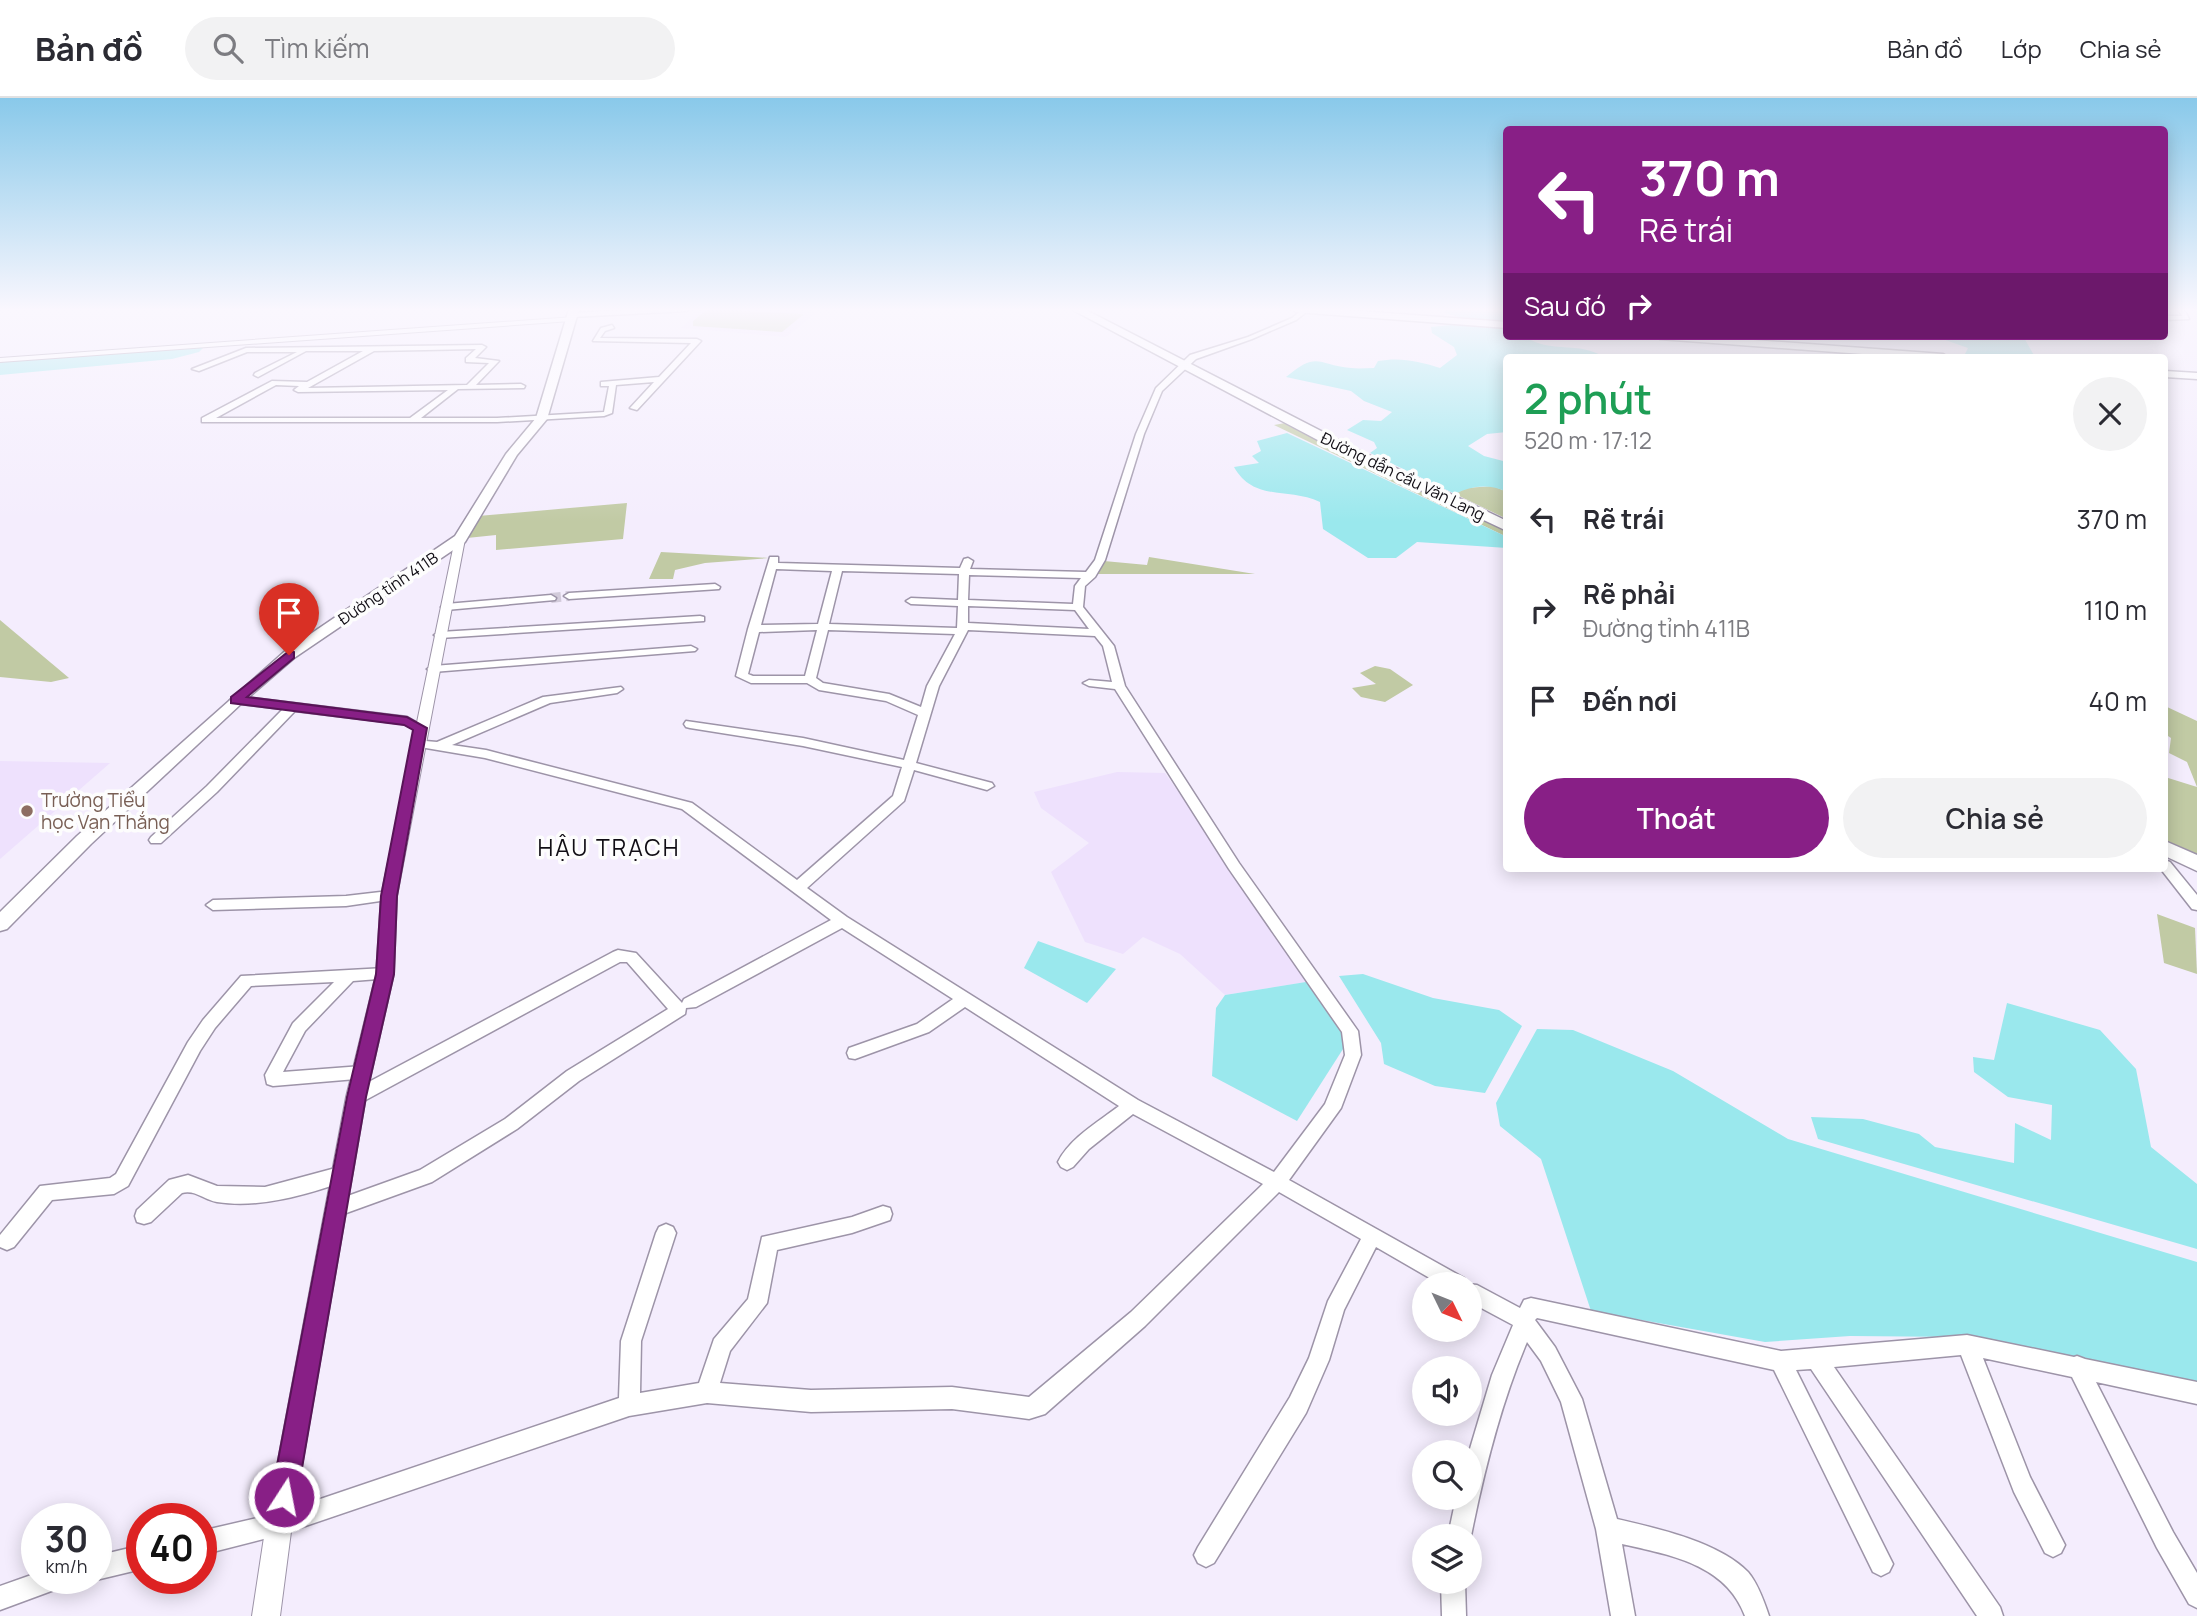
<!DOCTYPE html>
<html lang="vi">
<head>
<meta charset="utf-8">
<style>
  :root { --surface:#fff; --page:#f2f2f3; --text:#2b2b33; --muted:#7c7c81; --line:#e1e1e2; --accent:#881f86 }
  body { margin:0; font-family:Manrope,sans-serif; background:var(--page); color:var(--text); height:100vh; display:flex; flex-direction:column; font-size:26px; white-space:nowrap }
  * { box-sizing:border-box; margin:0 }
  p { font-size:23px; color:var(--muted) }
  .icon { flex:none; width:38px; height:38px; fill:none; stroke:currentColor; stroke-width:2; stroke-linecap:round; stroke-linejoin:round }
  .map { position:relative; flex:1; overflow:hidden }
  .drawer { position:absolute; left:1503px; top:256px; width:665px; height:518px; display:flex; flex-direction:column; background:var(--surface); border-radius:7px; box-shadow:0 4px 18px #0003 }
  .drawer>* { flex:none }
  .top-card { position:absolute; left:1503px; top:28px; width:665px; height:214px; border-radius:7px; box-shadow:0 4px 18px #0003; background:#881f86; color:#fff; overflow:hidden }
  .needle { width:46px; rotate:133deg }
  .buttons { position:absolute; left:1412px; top:1174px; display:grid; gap:14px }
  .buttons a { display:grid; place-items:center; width:70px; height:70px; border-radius:50%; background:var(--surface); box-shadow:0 4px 18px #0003; font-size:35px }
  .speed { position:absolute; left:21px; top:1405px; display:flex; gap:14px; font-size:35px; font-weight:700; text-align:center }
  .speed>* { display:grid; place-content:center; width:91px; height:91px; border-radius:50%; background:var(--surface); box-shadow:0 4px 18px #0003; line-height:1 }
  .speed small { font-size:18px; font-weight:400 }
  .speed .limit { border:10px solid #d22; background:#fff; color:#111 }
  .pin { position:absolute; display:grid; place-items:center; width:60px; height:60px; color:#fff; margin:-72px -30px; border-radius:50% 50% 50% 0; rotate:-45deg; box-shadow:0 0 7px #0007 }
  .pin .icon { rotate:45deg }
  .me { position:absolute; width:77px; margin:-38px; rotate:11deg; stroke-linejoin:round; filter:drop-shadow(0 0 5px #0008) }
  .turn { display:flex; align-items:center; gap:24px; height:147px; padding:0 21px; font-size:32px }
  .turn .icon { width:91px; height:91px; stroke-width:2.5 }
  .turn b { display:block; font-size:49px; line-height:60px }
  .then { display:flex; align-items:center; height:66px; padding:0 21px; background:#0003; gap:14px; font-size:26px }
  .round { display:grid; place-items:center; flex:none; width:74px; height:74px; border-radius:37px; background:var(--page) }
  .head { display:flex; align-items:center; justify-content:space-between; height:119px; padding:0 21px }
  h1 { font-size:42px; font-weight:600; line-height:52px; color:#1e9e55 }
  .cta { display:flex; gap:14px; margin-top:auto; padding:14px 21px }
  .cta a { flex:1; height:80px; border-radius:42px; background:var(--accent); color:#fff; font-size:28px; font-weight:600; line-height:80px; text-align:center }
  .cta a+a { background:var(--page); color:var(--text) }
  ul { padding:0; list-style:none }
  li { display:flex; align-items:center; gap:21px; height:91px; padding:0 21px }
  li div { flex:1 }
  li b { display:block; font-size:26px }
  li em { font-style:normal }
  header { display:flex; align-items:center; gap:42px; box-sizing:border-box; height:98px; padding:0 35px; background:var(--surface); border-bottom:2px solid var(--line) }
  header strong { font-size:33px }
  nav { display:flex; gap:38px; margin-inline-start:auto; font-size:24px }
  .search { width:490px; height:63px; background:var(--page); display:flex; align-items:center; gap:18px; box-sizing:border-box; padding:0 24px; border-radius:38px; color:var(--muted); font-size:26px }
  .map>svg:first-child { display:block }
  .built { fill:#eee1fd }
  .green { fill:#c1caa4 }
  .water { fill:#9ae8ed }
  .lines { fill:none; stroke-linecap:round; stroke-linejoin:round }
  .minor-tunnel { stroke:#d2cbda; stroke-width:10; stroke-dasharray:10 5; stroke-linecap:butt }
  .minor-casing { stroke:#9d94a8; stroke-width:3 }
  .tertiary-casing { stroke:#9d94a8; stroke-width:2 }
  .secondary-casing { stroke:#9d94a8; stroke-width:3 }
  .primary-casing { stroke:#9d94a8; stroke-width:3 }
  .minor { fill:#fff; fill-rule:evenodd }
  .tertiary { fill:#fff; fill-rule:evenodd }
  .secondary { fill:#fff; fill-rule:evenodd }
  .primary { fill:#fff; fill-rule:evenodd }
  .route { fill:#881f86; stroke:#581457; stroke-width:2 }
  .education-dot { fill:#8d6e63; stroke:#fdfdfd; stroke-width:2.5 }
  .labels { text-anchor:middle; stroke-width:7; stroke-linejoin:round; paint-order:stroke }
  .far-street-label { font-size:16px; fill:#100d14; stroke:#fdfdfd }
  .education-label { font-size:19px; fill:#785e54; stroke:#fdfdfd; text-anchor:start }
  .quarter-label { font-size:23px; letter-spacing:2px; fill:#100d14; stroke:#fdfdfd }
</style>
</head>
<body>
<header>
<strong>Bản đồ</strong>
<div class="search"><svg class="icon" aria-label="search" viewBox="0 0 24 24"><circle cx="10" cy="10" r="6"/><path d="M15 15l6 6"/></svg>Tìm kiếm</div>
<nav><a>Bản đồ</a><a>Lớp</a><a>Chia sẻ</a></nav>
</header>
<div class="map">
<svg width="2197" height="1518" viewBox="0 0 2197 1518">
  <rect width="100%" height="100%" fill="#f4edfd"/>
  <!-- built -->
  <g class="built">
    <path d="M700,211H821L786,239L681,230Z"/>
    <path d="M0,663L110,665L0,761Z"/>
    <path d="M1117,674L1165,675L1312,883L1225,897L1180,856L1143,839L1123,856L1085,844L1051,774L1089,745L1041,710L1034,694Z"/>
  </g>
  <!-- green -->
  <g class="green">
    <path d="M708,211L804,216L782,234L693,228V223Z"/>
    <path d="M1285,325L1507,433V439L1274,327Z"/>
    <path d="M1493,388L1507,394V421L1455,396L1466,390Z"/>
    <path d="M627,405L623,441L496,452V437L467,440L478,418Z"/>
    <path d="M661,454L769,460L705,465L675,472L673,481H649Z"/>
    <path d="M1149,459L1255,476H1095L1104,463L1147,467Z"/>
    <path d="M0,522L69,580L51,584L0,579Z"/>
    <path d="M1375,568L1390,571L1413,587L1385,604L1361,599L1352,590L1376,586L1360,575Z"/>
    <path d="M2165,608L2197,623V758L2165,742V679L2197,689L2187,664L2169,655L2171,640L2165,636Z"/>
    <path d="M2157,816L2195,830L2197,876L2164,865Z"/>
  </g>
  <!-- water -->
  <g class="water">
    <path d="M1444,211H1507V224L1462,220L1445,215Z"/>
    <path d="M1451,227L1507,231V238H1539L1531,242C1553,254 1581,244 1604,259H1507V334L1487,336L1468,348L1484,358L1507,364V394C1490,386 1472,387 1455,396L1370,355L1377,350L1374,344L1347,332L1363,322L1381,323L1392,314L1364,303L1351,293L1286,279C1318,252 1317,267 1351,270C1359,271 1366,270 1374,270L1378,263C1400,259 1419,263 1440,270L1457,257L1454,249L1432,235L1431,229Z"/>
    <path d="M1934,238H2023L2035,259L1965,256L1968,250Z"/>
    <path d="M204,249L199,254L172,261L0,277V263Z"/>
    <path d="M1287,335L1507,439V450L1417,444L1396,460H1368L1323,431L1320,404C1287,389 1254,404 1234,369L1259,365L1252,358L1261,353L1257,343Z"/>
    <path d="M1038,843L1116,871L1087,905L1024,870Z"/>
    <path d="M1363,876L1433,900L1499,912L1522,928L1485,995L1435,988L1384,966L1381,945L1339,878Z"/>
    <path d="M1312,883L1343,928V951L1297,1023L1212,978L1216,910L1225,897Z"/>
    <path d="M2007,905L2100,932L2136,971L2151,1049L2197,1086V1151L1818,1041L1811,1019L1863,1021L1919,1036L1935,1049L2014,1065L2015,1025L2051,1042L2052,1007L2008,999L1974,974L1973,959L1994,962Z"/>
    <path d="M1537,931L1573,932L1673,973L1788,1041L2197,1164V1286L1961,1239L1850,1238L1765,1244L1591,1213L1541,1061L1500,1028L1496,1005Z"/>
  </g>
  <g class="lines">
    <!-- minor-tunnel -->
    <path class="minor-tunnel" d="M551,500L569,498"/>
    <defs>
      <g id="minor">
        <path d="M649,211H690L687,213L572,219L569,217L572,215Z"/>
        <path d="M1303,211L1309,212L1296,222L1252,241L1196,261L1162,293L1144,336L1105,462L1095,479L1085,488L1083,509L1114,548L1125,588L1239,765L1358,933L1361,957L1341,1010L1289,1082L1464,1180L1467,1186L1477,1187L1520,1210L1524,1202L1531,1200L1781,1253L1967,1237L2074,1259L2077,1258L2085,1261L2197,1284V1306L2096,1284L2173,1434L2197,1475V1510L2189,1506L2157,1450L2072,1279L1983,1260L2030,1379L2065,1447L2061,1455L2053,1459L2045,1455L2014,1394L1961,1257L1834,1269L2000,1509L2003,1518H1977L1811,1271L1796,1272L1893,1466L1889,1474L1881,1478L1873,1474L1774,1272L1537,1220L1535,1222L1555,1249L1582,1301L1617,1421C1656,1430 1719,1444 1748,1474C1758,1486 1764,1503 1769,1518H1745C1726,1466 1670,1457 1622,1446L1635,1518H1611L1596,1431L1561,1304L1541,1263L1527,1244C1501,1305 1484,1373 1471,1438H1448L1456,1400H1470L1469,1354L1492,1277L1513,1227L1470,1204V1186H1440L1376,1149L1344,1212L1329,1262L1306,1315L1214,1465L1206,1469L1198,1465L1194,1457L1198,1449L1290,1299L1309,1260L1328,1203L1361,1141L1279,1094L1145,1228L1045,1316L1029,1321L952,1311L811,1314L707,1305L629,1318L279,1437L201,1457V1433L279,1415L619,1300L621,1243L656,1135L659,1129L666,1126L673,1129L676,1135L641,1243L640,1295L699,1285L714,1241L748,1201L762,1139L852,1119L883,1108L890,1110L892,1116L890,1122L852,1135L777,1152L767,1205L730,1253L720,1285L811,1292L952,1289L1029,1299L1131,1214L1263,1086L1133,1016L1089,1051L1073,1069L1067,1072L1061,1069L1058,1064C1070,1040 1098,1024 1119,1008L965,909L929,934L855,961L849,960L847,955L849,950L917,926L953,901L842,830L696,909L686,910L685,916L579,983L517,1031L432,1084L338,1118L331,1116L329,1110L331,1104L420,1072L505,1021L567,973L668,911L627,864H620L362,1004L356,1006L350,1004L347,999L350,994L613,854L618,852L636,855L682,905L684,901L831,822L682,711L485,660L414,648L412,645L414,642L437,644L543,599L621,589L623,591L617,595L550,605L452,647L486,652L692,705L797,782L893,698L902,669L803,648L690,630L686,629L684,626L686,623L803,640L904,662L918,617L886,603L819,592L807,585H751L736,578L748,531L770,459H778V465L960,470L964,461L968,460L973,463L970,471L1086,474L1095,462L1136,336L1156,290L1190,257L1248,239L1292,220ZM776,471L832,473L818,526L761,527ZM842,473L959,476L958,502L911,500L906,503L911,506L958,508L957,530L829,526ZM969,477L1081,480L1075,488L1073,506L968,502ZM968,508L1075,512L1089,531L968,525ZM817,532L805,578H753L748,576L759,534ZM828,532L955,536L927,588L921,609L889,596L823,585L816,580ZM968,532L1095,538L1103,548L1112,584L1089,582L1083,585L1089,588L1115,591L1229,771L1342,934L1345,957L1325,1006L1274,1074L1138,1002L847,819L807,790L904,703L914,672L987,692L994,688L992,685L916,665L939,588Z"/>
        <path d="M2178,211H2184L2189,221L2165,222V218H2182Z"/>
        <path d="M612,227L614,230L605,233L600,240L697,241L701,243L637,312L630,310L654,284L616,287L612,315L604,318L497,324H202V320L272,283L307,284L363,253H306L258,279L254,277L255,275L297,254H247L199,273L192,271L246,250L482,247L486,249L475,260L499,263L476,287L521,286L525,288L524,290L458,291L421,320H497L604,314L609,288H601V284L659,279L691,245L593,243L601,230ZM476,251L466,260V264L489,265L467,287L308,290L374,253ZM276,287L299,288L294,292L298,294L448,292L410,320H216Z"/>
        <path d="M715,486L720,489L719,491L569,501L564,498L569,495Z"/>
        <path d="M551,497L556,500L555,502L446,512L441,509L446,506Z"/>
        <path d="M700,518L704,519V523L440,540L434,537L440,534Z"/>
        <path d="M691,548L697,551L695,553L433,574L427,571L433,568Z"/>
        <path d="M236,598L407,619L426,630L420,634L404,626L295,613L217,694L161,745H151L149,742L151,739L207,688L283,611L232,605L230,602Z"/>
        <path d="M2165,762L2170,764L2197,797V812L2192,811L2160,770H2165Z"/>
        <path d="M389,793L396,798L394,801L346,808L213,812L206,807L213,802L346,798Z"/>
        <path d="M385,870L391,872L393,876L391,880L353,883L305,933L283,974L362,968L368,970L370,975L368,980L273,988L267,986L265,977L293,925L334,884L251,888L215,930L200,953L128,1088L114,1096L52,1102L14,1149L7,1152L0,1149V1137L40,1088L110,1080L116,1076L188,944L203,922L241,878Z"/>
        <path d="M343,1068L349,1070L352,1076L349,1082C308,1096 261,1111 217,1104C205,1102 194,1091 182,1095L151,1124L144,1126L137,1124L135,1118L137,1112L169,1082L188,1077L217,1088L265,1089Z"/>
        <path d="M142,1447V1471L96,1482L93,1480H96V1458Z"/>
        <path d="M37,1475V1480H69L65,1488L0,1512V1488Z"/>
        <path d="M1441,1484H1465L1466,1518H1442Z"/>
      </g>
      <g id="tertiary">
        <path d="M574,219L571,223L0,264V260Z"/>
        <path d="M460,438L465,441L397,798L394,876L366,999L292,1426L280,1518H252L266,1426L346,999L376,876L381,798L455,441Z"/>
      </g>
      <g id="secondary">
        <path d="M569,211H579L547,321L517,357L465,444L294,560L242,605L91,746L7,831L0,833V814L77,738L284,554L455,438L506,356L536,320Z"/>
        <path d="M1291,211H1332L1507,224V230L1296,214Z"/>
        <path d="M1655,238H1699L1943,256L1948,259H1903L1660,241Z"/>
        <path d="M2165,273L2197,275V281L2165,279Z"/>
      </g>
      <g id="primary">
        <path d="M1071,211H1084L1356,351L1507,423V433L1346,357Z"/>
        <path d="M2165,743L2197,757V773L2165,758Z"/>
      </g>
    </defs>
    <!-- minor casing -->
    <use href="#minor" class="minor-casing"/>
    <!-- tertiary casing -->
    <use href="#tertiary" class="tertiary-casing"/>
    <!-- secondary casing -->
    <use href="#secondary" class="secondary-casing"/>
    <!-- primary casing -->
    <use href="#primary" class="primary-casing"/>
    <!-- minor -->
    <use href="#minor" class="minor"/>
    <!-- tertiary -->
    <use href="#tertiary" class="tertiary"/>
    <!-- secondary -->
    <use href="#secondary" class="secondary"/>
    <!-- primary -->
    <use href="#primary" class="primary"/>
  </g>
  <!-- sky -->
  <linearGradient id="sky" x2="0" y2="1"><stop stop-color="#89c9ea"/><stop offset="0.5" stop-color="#faf7fe"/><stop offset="1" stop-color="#faf7fe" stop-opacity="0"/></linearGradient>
  <rect width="2197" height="424" fill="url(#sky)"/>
  <!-- route -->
  <path class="route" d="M289,553L294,554V560L247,599L407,619L427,630L397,798L394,876L366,999L297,1399L293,1409L284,1412L275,1409L271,1399L347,999L376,876L381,798L413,632L404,627L231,605V599Z"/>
  <!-- markers -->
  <circle class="education-dot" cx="27" cy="713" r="7"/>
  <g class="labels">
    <!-- far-street labels -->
    <g class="far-street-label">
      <text transform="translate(1403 378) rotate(26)" y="6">Đường dẫn cầu Văn Lang</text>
      <text transform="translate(388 490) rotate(-34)" y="6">Đường tỉnh 411B</text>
    </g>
    <!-- education labels -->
    <g class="education-label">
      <text x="41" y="709">Trường Tiểu<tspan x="41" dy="22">học Vạn Thắng</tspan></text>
    </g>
    <!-- quarter labels -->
    <g class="quarter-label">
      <text x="609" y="758">HẬU TRẠCH</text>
    </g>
  </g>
</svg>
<div class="buttons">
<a><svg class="needle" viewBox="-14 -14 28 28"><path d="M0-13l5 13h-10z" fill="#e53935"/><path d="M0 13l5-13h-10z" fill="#7c7c81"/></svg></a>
<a><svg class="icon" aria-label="sound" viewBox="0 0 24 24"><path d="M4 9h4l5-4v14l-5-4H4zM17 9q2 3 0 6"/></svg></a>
<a><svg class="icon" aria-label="search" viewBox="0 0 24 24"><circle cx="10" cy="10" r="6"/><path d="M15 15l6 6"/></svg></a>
<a><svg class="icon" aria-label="layers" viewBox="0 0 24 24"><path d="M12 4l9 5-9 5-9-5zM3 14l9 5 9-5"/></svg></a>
</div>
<div class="speed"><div>30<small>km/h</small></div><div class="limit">40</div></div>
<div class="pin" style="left:289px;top:557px;background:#d93025"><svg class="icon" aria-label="arrive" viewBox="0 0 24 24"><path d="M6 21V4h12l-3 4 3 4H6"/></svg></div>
<svg class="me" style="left:284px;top:1399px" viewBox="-20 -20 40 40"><circle r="17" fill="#881f86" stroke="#fff" stroke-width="3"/><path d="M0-11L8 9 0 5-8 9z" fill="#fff"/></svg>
<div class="top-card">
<div class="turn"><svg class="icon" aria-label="left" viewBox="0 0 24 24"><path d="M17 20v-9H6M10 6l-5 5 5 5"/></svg><div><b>370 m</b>Rẽ trái</div></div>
<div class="then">Sau đó<svg class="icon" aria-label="right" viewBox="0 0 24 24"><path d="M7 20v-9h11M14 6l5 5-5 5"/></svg></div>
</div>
<section class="drawer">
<div class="head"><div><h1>2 phút</h1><p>520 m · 17:12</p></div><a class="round"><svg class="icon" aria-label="close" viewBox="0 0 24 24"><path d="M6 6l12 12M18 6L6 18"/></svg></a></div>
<ul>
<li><svg class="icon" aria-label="left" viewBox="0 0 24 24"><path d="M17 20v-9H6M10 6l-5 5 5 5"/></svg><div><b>Rẽ trái</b></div><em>370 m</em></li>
<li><svg class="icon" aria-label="right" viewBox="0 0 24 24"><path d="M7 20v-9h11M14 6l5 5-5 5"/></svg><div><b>Rẽ phải</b><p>Đường tỉnh 411B</p></div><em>110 m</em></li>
<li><svg class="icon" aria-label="arrive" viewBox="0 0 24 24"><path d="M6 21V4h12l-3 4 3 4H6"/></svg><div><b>Đến nơi</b></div><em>40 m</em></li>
</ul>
<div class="cta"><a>Thoát</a><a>Chia sẻ</a></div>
</section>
</div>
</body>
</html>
